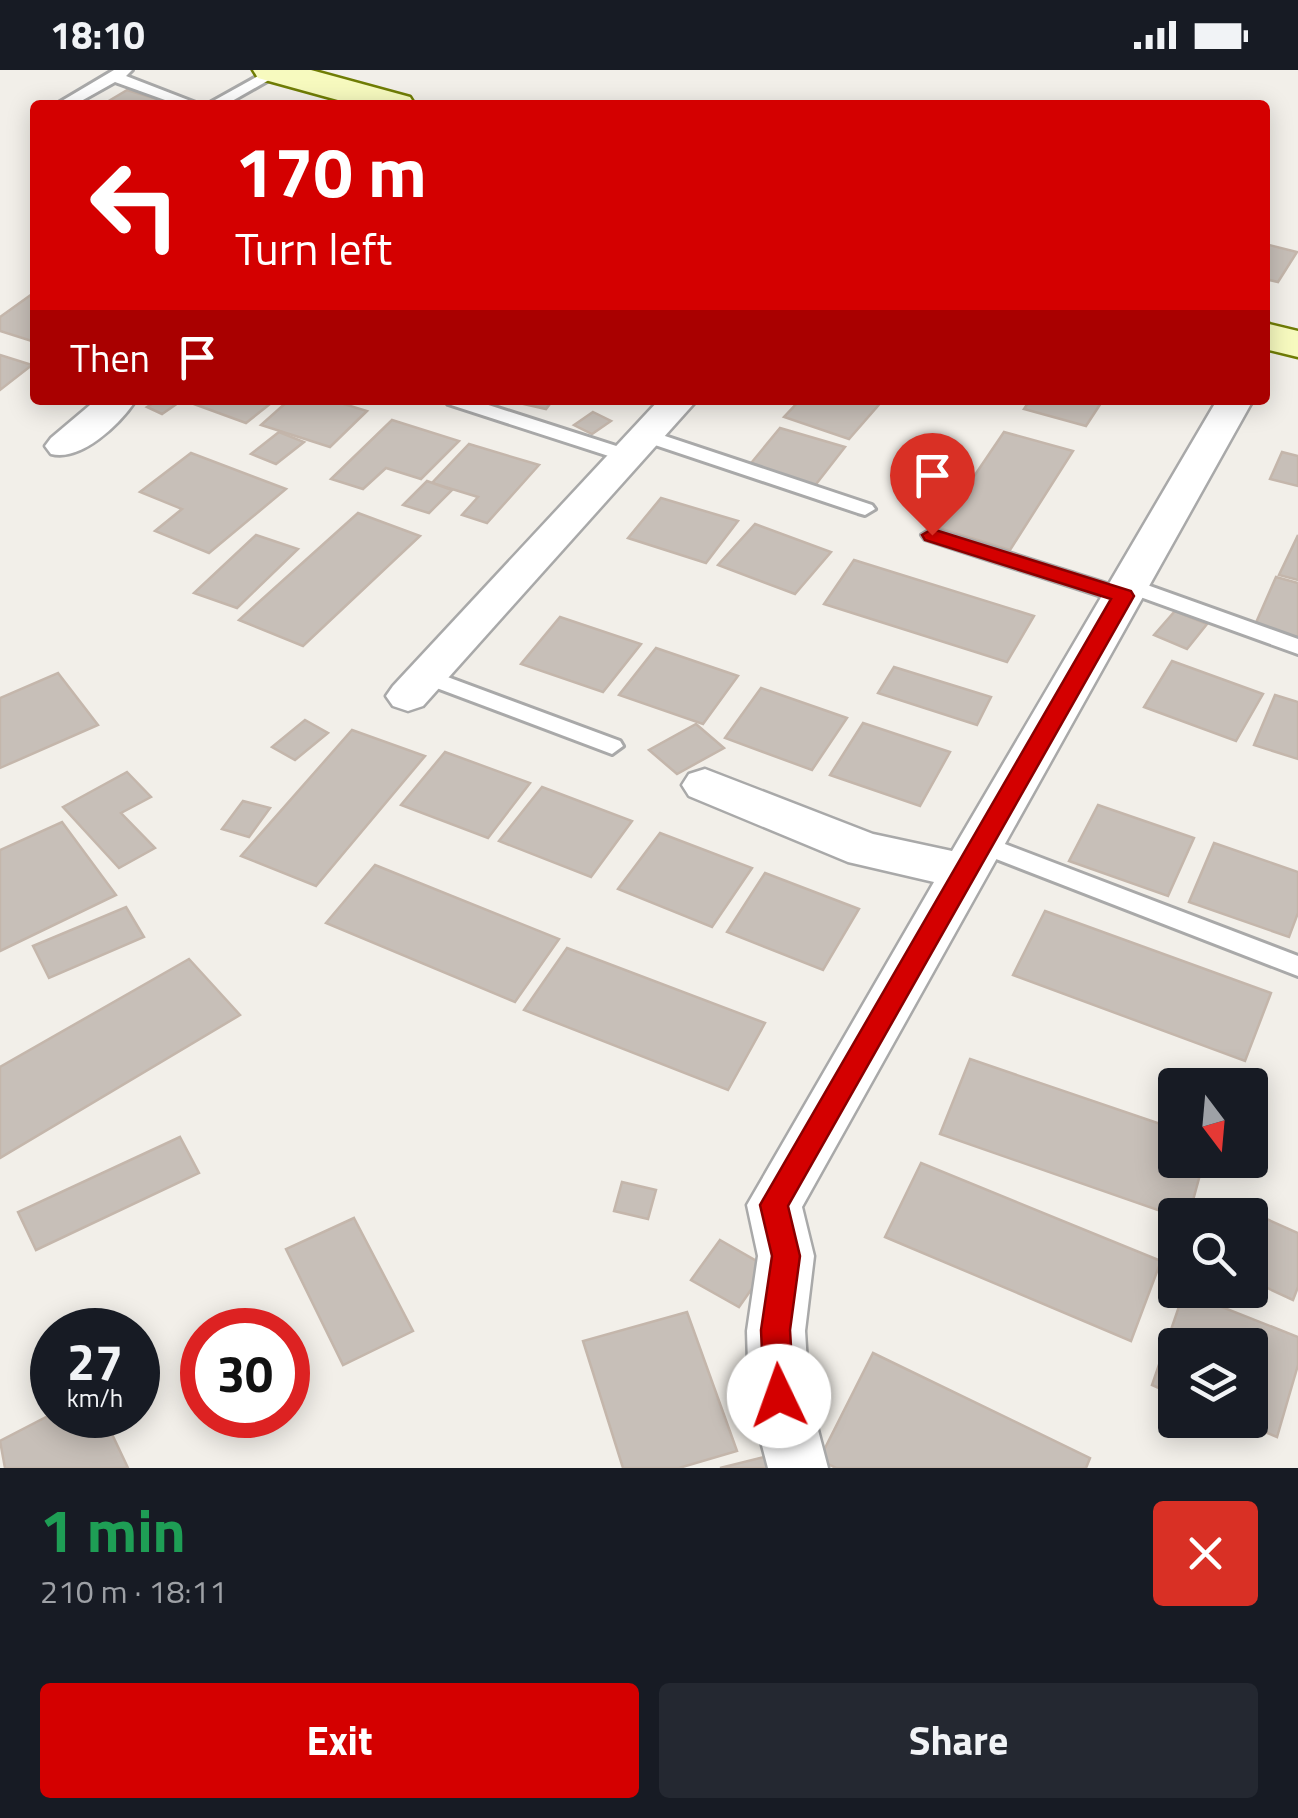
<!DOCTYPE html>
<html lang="en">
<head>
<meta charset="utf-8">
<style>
  :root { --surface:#171b24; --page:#242831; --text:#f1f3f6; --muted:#9ea1a6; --accent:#d40000 }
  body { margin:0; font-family:"Titillium Web",sans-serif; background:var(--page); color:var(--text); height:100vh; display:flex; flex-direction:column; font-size:38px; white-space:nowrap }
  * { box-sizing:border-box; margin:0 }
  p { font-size:32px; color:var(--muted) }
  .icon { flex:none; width:55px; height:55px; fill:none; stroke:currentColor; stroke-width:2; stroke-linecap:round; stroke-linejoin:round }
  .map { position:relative; height:1398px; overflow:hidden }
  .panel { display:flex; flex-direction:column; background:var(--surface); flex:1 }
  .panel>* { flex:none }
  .banner { position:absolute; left:30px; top:30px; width:1240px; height:305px; border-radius:10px; box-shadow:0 5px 25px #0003; background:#d40000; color:#fff; overflow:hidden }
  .needle { width:65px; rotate:164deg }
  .tools { position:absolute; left:1158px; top:998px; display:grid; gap:20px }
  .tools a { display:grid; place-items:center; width:110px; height:110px; border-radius:10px; background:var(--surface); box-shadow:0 5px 25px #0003; font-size:50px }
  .speed { position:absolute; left:30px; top:1238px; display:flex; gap:20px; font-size:50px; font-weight:700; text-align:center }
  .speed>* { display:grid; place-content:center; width:130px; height:130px; border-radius:50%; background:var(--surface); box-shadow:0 5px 25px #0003; line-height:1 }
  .speed small { font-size:25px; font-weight:400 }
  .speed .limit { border:15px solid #d22; background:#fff; color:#111 }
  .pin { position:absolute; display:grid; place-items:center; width:85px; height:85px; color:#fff; margin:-102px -42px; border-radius:50% 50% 50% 0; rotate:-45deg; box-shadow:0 0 10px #0007 }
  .pin .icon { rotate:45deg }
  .me { position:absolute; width:110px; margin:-55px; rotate:357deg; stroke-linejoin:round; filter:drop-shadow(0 0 8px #0008) }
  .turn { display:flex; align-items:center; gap:35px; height:210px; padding:0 40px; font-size:45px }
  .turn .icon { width:130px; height:130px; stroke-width:2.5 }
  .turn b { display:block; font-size:70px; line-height:85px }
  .then { display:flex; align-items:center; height:95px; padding:0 40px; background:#0003; gap:20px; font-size:38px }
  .round { display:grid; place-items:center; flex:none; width:105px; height:105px; border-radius:10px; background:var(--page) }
  .headline { display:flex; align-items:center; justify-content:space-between; height:170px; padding:0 40px }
  h1 { font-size:60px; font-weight:700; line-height:75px; color:#1e9e55 }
  .button { display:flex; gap:20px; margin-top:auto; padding:20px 40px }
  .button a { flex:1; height:115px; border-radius:10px; background:var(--accent); color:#fff; font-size:40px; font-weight:700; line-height:115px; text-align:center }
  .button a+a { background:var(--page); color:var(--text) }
  .status { display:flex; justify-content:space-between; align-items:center; height:70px; padding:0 50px; background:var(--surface); direction:ltr }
  .status svg { height:28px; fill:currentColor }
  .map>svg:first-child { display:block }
  .building { fill:#c7bfb8; stroke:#c4b6ab; stroke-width:2.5 }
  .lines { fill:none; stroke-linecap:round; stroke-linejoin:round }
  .lane-casing { stroke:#a9a9a9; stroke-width:6 }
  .street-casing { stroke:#a9a9a9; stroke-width:5 }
  .secondary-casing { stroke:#707d05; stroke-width:5 }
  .lane { fill:#fff; fill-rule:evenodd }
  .street { fill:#fff; fill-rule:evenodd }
  .secondary { fill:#f7fabf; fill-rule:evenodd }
  .route { fill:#d40000; stroke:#8a0000; stroke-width:2.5 }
</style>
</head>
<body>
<div class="status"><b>18:10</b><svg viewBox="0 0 49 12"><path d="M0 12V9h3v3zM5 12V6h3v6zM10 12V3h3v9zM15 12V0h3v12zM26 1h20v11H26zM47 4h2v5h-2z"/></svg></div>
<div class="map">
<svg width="1298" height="1398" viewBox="0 0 1298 1398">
  <rect width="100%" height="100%" fill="#f2efe9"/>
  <!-- building -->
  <g class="building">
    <path d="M127,20L177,35H102Z"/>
    <path d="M1265,174L1297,182L1278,212L1265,209Z"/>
    <path d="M35,222V272L0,261V247Z"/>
    <path d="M0,285L32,295L0,320Z"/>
    <path d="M158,330H178L181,331L162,344L147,337Z"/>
    <path d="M183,330H275L246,353Z"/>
    <path d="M289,330H331L367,341L330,377L261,355Z"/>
    <path d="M506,330H553L546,339Z"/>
    <path d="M800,330H883L849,369L784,347Z"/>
    <path d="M1030,330H1103L1086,356L1024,339Z"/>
    <path d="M593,342L611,351L592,364L574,355Z"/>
    <path d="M392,350L459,371L421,409L386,398L363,419L331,409Z"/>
    <path d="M780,358L845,377L813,418L747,398Z"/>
    <path d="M279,362L304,372L276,394L251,384Z"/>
    <path d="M1004,362L1073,381L1010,480L939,458Z"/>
    <path d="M469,374L539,395L487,453L462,445L478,427L432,413Z"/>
    <path d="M1282,382L1298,386V416L1270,409Z"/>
    <path d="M191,383L286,419L209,483L155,461L182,439L140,422Z"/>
    <path d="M427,411L452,420L429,443L403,435Z"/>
    <path d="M661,428L738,451L706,493L628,468Z"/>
    <path d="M358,443L420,466L303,576L239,550Z"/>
    <path d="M755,454L831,482L795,524L718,495Z"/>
    <path d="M256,465L298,479L237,538L194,523Z"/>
    <path d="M1298,465V510L1279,505Z"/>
    <path d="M854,490L1034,546L1007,592L824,534Z"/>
    <path d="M1276,507L1298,513V568L1255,555Z"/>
    <path d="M1175,541L1207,554L1187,579L1154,565Z"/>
    <path d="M560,547L641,574L603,622L521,594Z"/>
    <path d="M656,578L738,606L703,654L619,625Z"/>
    <path d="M1172,591L1263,624L1236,671L1144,637Z"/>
    <path d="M894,597L991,627L977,655L878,623Z"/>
    <path d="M58,603L98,655L0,698V628Z"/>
    <path d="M761,618L847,648L812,700L725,668Z"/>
    <path d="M1275,625L1298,632V689L1254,675Z"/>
    <path d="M305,650L328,663L295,690L272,677Z"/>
    <path d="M863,653L950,682L920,736L830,705Z"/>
    <path d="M696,654L724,678L677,704L649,680Z"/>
    <path d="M352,660L425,686L316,816L241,786Z"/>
    <path d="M445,682L530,713L488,768L401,735Z"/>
    <path d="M127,702L151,727L121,743L155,778L119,798L63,737Z"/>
    <path d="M542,717L632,751L591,807L499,771Z"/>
    <path d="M243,731L270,738L249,767L222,759Z"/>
    <path d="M1098,735L1194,768L1168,826L1069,791Z"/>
    <path d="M62,752L116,825L0,881V780Z"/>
    <path d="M660,763L752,798L712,857L618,819Z"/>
    <path d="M1214,773L1298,802V843L1289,867L1189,832Z"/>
    <path d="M375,795L559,869L515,932L326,853Z"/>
    <path d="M765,803L859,839L823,900L727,862Z"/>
    <path d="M126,837L144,867L49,908L33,876Z"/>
    <path d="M1045,841L1271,923L1245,991L1013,905Z"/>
    <path d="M567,878L765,953L728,1020L524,940Z"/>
    <path d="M189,889L240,945L0,1088V997Z"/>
    <path d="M970,989L1175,1059V1090H1204L1189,1145L1175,1146L940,1064Z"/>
    <path d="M180,1067L199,1103L36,1180L18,1142Z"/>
    <path d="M921,1093L1161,1191L1131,1271L885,1167Z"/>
    <path d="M622,1112L656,1120L648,1149L614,1141Z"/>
    <path d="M1233,1134L1298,1163V1217L1293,1230L1250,1210V1145H1228Z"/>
    <path d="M354,1148L413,1261L343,1295L286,1179Z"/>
    <path d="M720,1170L767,1197L739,1237L691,1210Z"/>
    <path d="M1184,1222L1298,1267V1295L1277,1367L1236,1350H1250V1275H1175V1325L1152,1315Z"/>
    <path d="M687,1242L737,1381L679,1398H623L583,1271Z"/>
    <path d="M873,1283L1090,1388L1086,1398H836L819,1390Z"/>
    <path d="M52,1344L103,1345L128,1398H5L0,1371Z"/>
    <path d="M768,1386L771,1398H720Z"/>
  </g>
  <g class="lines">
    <defs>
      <g id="lane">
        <path d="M114,0H132L126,6L201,35H179L115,12L74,35H55Z"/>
        <path d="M269,0L283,2L225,35H206Z"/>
        <path d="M445,330H473L635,382L637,386L628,392L621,390L448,334Z"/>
        <path d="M647,360L872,435L875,439L865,445L858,443L640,370V362Z"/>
        <path d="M932,459L1120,518L1122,511H1136L1298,569V584L1132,524L1130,531L1123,533L925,469L922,465Z"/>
        <path d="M426,599L620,671L623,676L612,684L604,681L418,611L415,606Z"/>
        <path d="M981,765L1298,886V906L973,780L969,774L973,768Z"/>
      </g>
      <g id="street">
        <path d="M96,330H136C120,354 81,392 51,384L45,376L51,368Z"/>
        <path d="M659,330H697L423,636L408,641L393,636L386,626L393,616Z"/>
        <path d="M1217,330H1253L802,1137L814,1186L805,1261L809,1326L828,1398H768L749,1326L747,1261L758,1186L747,1135L934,812L848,792L689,726L682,715L689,704L705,699L873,764L952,781Z"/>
      </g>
      <g id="secondary">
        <path d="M253,0H311L410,27L415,35H356L258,8Z"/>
        <path d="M1265,253L1298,261V287L1265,279Z"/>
      </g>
    </defs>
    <!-- lane casing -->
    <use href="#lane" class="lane-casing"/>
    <!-- street casing -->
    <use href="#street" class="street-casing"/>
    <!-- secondary casing -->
    <use href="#secondary" class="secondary-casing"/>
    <!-- lane -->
    <use href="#lane" class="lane"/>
    <!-- street -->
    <use href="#street" class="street"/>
    <!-- secondary -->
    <use href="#secondary" class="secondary"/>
  </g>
  <!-- route -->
  <path class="route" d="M932,459L1131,521L1134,526L788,1136L800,1186L790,1260L794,1326L789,1336L779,1340L768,1336L764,1326L761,1260L772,1186L760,1135L1111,529L925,470L922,465Z"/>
</svg>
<div class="tools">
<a><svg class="needle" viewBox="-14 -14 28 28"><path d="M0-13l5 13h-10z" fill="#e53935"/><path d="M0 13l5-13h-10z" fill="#9ea1a6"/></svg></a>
<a><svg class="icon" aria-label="search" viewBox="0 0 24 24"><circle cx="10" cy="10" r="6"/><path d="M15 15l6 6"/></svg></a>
<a><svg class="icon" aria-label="layers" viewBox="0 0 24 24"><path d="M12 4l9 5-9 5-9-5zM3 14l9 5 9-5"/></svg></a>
</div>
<div class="speed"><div>27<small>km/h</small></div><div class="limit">30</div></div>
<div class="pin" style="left:932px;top:465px;background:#d93025"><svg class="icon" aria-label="arrive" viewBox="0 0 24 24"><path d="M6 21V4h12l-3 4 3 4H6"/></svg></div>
<svg class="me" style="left:779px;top:1326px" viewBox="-20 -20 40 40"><circle r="19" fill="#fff"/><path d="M0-13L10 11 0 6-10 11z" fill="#d40000"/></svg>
<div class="banner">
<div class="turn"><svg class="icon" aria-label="left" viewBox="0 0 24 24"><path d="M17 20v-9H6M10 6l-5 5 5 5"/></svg><div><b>170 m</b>Turn left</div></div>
<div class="then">Then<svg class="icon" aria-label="arrive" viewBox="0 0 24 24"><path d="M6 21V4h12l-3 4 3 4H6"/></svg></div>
</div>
</div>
<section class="panel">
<div class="headline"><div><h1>1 min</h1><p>210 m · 18:11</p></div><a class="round" style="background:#d93025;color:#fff"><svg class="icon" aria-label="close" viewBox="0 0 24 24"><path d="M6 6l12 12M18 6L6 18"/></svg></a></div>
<div class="button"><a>Exit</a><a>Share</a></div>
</section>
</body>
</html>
